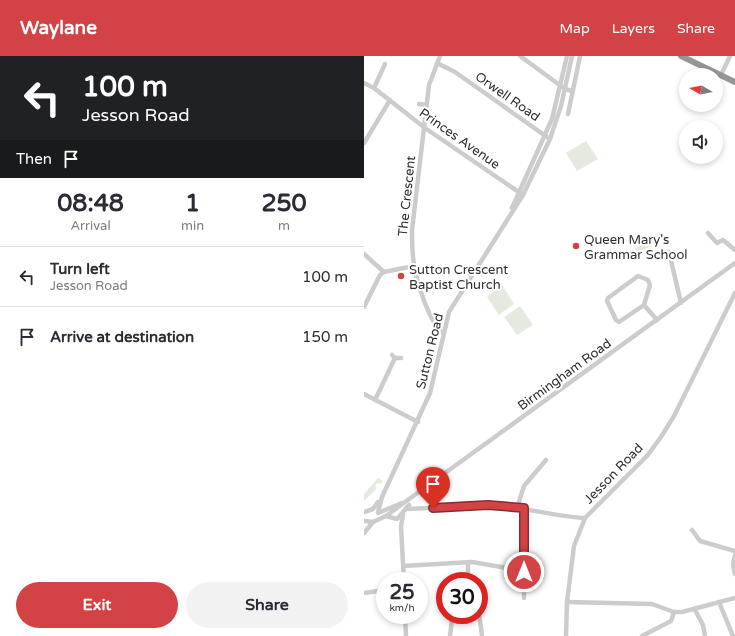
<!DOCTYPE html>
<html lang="en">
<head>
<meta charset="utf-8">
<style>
  :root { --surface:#fff; --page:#f2f2f3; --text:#2b2b33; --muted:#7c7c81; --line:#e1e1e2; --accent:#d34346 }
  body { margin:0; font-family:"Varela Round",sans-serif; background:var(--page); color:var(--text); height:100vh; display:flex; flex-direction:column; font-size:15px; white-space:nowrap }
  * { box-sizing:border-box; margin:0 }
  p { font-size:13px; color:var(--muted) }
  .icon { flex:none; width:22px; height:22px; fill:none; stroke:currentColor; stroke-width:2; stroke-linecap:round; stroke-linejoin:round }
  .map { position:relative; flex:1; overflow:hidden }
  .side { display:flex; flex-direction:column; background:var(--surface); width:364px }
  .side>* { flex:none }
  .banner { background:#202124; color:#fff; overflow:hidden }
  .needle { width:26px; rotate:280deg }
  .tools { position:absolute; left:315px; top:12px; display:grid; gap:8px }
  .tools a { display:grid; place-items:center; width:44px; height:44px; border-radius:50%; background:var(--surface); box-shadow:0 2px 6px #0003; font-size:20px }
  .speed { position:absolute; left:12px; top:516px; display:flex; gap:8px; font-size:20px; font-weight:700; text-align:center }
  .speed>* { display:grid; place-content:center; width:52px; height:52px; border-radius:50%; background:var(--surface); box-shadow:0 2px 6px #0003; line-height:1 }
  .speed small { font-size:10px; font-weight:400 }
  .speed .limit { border:6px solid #d22; background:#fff; color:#111 }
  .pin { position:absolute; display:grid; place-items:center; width:34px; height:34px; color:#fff; margin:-41px -17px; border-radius:50% 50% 50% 0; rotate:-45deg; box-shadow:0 0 4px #0007 }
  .pin .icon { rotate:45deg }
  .me { position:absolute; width:44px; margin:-22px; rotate:0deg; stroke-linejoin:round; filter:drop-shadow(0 0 3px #0008) }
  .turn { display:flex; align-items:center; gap:14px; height:84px; padding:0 16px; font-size:18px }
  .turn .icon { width:52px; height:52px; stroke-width:2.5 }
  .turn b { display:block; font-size:28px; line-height:34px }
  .then { display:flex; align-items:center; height:38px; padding:0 16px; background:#0003; gap:8px; font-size:15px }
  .eta { display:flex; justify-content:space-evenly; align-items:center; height:68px; text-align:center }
  .eta b { font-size:24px; font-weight:700; line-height:28px }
  .cta { display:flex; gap:8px; margin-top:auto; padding:8px 16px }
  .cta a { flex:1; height:46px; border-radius:24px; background:var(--accent); color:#fff; font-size:16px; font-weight:700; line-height:46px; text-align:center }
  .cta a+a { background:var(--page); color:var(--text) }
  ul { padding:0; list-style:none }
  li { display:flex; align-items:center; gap:12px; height:60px; padding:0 16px; border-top:1px solid var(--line) }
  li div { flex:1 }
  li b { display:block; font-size:15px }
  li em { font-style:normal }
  header { display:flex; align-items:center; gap:24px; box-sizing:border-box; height:56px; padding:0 20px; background:var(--accent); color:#fff }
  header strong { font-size:19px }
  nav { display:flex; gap:22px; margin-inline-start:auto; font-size:14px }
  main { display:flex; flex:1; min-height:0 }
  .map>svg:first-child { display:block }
  .green { fill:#e4eade }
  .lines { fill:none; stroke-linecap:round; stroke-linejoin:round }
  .minor { stroke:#ccc; stroke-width:4.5 }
  .highway { stroke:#969696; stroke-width:6 }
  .route-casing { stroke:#892c2e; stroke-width:10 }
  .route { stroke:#d34346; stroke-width:7 }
  .poi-dot { fill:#d34346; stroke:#fff; stroke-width:1.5 }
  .labels { text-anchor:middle; stroke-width:4; stroke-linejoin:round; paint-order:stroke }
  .street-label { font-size:13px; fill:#2f2f2f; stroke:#fff }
  .poi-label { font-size:13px; fill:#2f2f2f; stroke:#fff; text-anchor:start }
</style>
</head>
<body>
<header>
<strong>Waylane</strong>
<nav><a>Map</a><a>Layers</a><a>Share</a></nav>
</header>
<main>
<section class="side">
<div class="banner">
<div class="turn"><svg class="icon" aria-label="left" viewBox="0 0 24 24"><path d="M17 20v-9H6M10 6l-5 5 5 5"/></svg><div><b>100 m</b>Jesson Road</div></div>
<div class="then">Then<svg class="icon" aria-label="arrive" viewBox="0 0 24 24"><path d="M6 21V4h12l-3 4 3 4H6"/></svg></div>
</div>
<div class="eta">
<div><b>08:48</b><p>Arrival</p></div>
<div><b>1</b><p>min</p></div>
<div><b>250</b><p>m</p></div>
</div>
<ul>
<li><svg class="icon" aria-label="left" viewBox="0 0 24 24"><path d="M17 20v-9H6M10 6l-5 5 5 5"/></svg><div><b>Turn left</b><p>Jesson Road</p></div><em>100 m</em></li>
<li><svg class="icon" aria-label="arrive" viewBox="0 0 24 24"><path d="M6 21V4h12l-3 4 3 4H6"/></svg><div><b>Arrive at destination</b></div><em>150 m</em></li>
</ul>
<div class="cta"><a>Exit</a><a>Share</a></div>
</section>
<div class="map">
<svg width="371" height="580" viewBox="0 0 371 580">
  <rect width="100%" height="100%" fill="#fff"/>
  <!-- green -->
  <g class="green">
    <path d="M222,85L234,103L213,115L202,97Z"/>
    <path d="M287,182L291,187L274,198L271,193Z"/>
    <path d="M138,229L150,248L135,259L123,241Z"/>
    <path d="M156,250L169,269L153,279L140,261Z"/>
    <path d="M14,422L19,425L16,428L13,427L11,431L13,432L0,445V438Z"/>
  </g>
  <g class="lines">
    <!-- minor -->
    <g class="minor">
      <path d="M76,0L65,29L48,174C48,186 48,197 50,208C52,224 66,270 80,277"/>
      <path d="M156,0L201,33L208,35"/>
      <path d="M73,7L91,16L183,81"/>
      <path d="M357,19L366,0"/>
      <path d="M0,27L10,32L61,72L159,139"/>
      <path d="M10,32L21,8"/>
      <path d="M55,48L63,49"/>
      <path d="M204,58L216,0"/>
      <path d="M0,87L26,44"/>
      <path d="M148,152L188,63L203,0"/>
      <path d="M344,177L353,187L359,184L371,194"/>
      <path d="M305,196L317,247"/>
      <path d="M0,198L20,216"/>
      <path d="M280,249L286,229L284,224L274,220L244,242L243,245L252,264L255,266L280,249L293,264"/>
      <path d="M0,251L16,219L20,216L50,210"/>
      <path d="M28,299L31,302H37"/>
      <path d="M0,338L54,366"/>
      <path d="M11,344L31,302"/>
      <path d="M153,452L160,430L182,404"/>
      <path d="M42,453C73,452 105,447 137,450C165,452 193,461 221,462"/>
      <path d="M0,456L9,453L14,446"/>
      <path d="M14,456L18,441L66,337L85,256L159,139L186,83L197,50L208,0"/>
      <path d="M14,457L38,447"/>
      <path d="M39,458L37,471L40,525"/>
      <path d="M22,460L33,463L45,449"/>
      <path d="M0,465L9,466L22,460L41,446L371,207"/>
      <path d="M328,474L336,485L371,495"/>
      <path d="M0,477L9,466"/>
      <path d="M371,499L369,509L371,518"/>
      <path d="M104,506V525"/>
      <path d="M39,510L108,506L160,515"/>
      <path d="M0,537L21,534"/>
      <path d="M160,542L161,452"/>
      <path d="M203,546L288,548L310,556H318L371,542"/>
      <path d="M355,546L369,580"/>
      <path d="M331,554L339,569L341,580"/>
      <path d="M115,557L118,580"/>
      <path d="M41,559L42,580"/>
      <path d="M86,580L88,564L93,559"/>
      <path d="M202,580L203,546L210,490L221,462L283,400L297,381L310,360L371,237"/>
      <path d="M278,580L307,565L310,556"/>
    </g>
    <!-- highway -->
    <path class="highway" d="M317,0L371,26"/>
  </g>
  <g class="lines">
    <defs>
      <path id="route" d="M69,452L124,449L160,452V516"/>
    </defs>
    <!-- route casing -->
    <use href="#route" class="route-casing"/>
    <!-- route -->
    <use href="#route" class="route"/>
  </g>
  <!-- markers -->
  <g class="poi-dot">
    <circle cx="212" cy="190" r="4"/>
    <circle cx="37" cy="220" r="4"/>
  </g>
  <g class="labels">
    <!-- street labels -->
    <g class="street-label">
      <text transform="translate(144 40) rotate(35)" y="5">Orwell Road</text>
      <text transform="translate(96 82) rotate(35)" y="5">Princes Avenue</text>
      <text transform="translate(42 140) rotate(-84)" y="5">The Crescent</text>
      <text transform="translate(65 295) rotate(-76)" y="5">Sutton Road</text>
      <text transform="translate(200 318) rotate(-36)" y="5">Birmingham Road</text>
      <text transform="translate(249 417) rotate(-46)" y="5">Jesson Road</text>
    </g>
    <!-- poi labels -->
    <g class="poi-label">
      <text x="220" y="188">Queen Mary's<tspan x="220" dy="15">Grammar School</tspan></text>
      <text x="45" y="218">Sutton Crescent<tspan x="45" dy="15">Baptist Church</tspan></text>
    </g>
  </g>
</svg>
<div class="tools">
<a><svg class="needle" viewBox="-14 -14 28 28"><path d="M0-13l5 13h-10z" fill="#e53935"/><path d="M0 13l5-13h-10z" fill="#7c7c81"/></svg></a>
<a><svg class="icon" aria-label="sound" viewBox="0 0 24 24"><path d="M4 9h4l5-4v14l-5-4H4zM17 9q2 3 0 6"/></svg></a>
</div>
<div class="speed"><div>25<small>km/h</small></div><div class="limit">30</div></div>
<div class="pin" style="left:69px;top:452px;background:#d93025"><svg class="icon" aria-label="arrive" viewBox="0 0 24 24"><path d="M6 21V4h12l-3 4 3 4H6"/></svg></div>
<svg class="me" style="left:160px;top:516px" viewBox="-20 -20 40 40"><circle r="17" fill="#d34346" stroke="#fff" stroke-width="3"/><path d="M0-11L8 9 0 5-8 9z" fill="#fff"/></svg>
</div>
</main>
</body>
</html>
